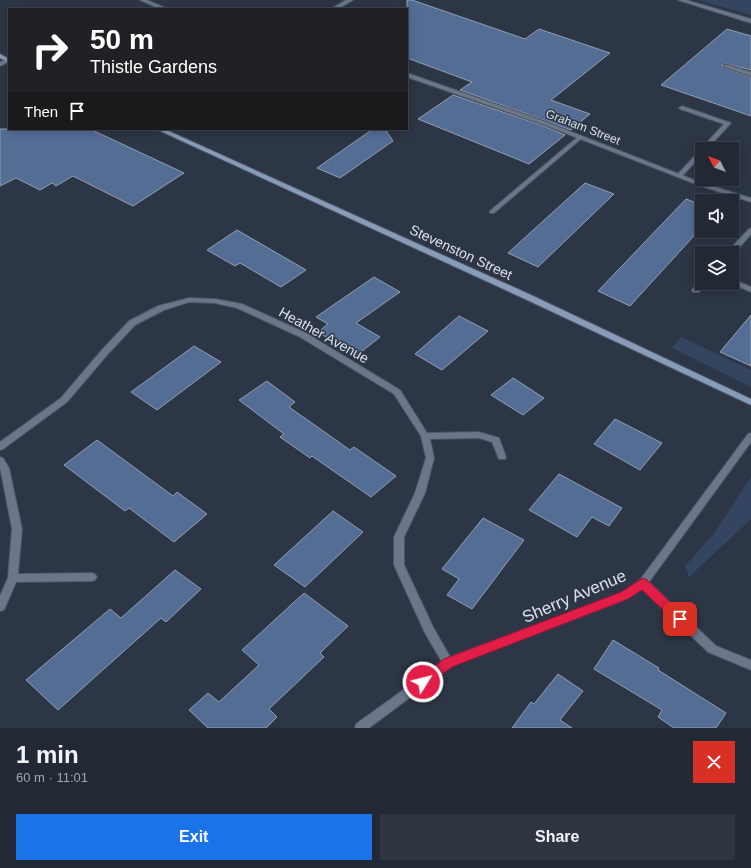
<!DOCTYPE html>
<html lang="en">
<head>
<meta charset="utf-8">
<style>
  :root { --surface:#222834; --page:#2e3440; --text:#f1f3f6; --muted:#a2a6ac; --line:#3f444f; --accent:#1a73e8 }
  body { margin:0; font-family:Arial,sans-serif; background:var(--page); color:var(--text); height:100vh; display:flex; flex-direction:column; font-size:15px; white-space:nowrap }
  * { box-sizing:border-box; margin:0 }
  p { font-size:13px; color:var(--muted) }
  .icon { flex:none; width:22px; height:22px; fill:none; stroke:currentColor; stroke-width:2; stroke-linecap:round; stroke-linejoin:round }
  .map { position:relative; height:728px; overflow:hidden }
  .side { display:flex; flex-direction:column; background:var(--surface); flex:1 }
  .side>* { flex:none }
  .guide { position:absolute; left:8px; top:8px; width:400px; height:122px; border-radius:0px; box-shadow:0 2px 10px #0003,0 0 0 1px var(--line); background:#202124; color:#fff; overflow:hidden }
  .needle { width:26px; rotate:312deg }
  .buttons { position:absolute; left:695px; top:142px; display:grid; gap:8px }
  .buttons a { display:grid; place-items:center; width:44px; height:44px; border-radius:0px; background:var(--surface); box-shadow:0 2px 10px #0003,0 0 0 1px var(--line); font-size:20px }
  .pin { position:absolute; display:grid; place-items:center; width:34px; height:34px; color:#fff; margin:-17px; border-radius:8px; box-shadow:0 2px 6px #0006 }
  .me { position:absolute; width:44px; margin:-22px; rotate:54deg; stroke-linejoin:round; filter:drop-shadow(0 0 3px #0008) }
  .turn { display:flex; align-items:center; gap:14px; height:84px; padding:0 16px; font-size:18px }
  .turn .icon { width:52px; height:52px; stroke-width:2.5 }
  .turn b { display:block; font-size:28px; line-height:34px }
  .then { display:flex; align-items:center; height:38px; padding:0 16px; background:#0003; gap:8px; font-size:15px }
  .round { display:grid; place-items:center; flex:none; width:42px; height:42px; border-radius:0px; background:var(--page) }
  .summary { display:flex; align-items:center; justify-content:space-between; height:68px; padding:0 16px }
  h1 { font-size:24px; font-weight:700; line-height:30px }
  .primary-button { display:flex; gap:8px; margin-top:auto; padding:8px 16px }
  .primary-button a { flex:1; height:46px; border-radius:0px; background:var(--accent); color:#fff; font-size:16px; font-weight:700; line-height:46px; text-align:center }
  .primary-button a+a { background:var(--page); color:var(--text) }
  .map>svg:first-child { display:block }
  .green { fill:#344561 }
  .building { fill:#546d95; stroke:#939eb0 }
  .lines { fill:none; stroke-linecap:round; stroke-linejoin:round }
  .lane-casing { stroke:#4c5564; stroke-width:2 }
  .street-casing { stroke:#4c5564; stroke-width:2 }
  .secondary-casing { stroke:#4c5564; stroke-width:2 }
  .lane { fill:#6b7789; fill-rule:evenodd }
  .street { fill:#6b7789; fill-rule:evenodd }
  .secondary { fill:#889bb8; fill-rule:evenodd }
  .route { fill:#e11d48; stroke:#92132f }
  .labels { text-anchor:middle; stroke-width:3; stroke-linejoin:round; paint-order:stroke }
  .far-street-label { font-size:12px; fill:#dae1ea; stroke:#2d3646 }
  .street-label { font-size:14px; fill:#dae1ea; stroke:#2d3646 }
  .near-street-label { font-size:17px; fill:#dae1ea; stroke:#2d3646 }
</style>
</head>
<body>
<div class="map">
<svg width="751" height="728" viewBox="0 0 751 728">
  <rect width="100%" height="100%" fill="#2d3646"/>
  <!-- green -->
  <g class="green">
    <path d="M698,0H751V15Z"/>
    <path d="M681,337L751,370V387L672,348Z"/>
    <path d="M751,477V519L689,577L685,566L713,535Z"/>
  </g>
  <!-- building -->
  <g class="building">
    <path d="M407,0H412L525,39L539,29L610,53L551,100L590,114L571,130L460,90L472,82L407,58Z"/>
    <path d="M727,29L751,36V70L728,64L722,65L724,68L751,77V116L661,85Z"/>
    <path d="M453,95L541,125L565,135L529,164L418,119Z"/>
    <path d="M0,129H90L184,173L133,206L73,176L56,186L52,183L40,190L16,178L0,186Z"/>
    <path d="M373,129H385L393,141L340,178L317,168Z"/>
    <path d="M585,183L614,194L538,267L508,253Z"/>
    <path d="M686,199L702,205V227L630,306L598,291Z"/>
    <path d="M237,230L306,270L281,287L240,263L235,266L207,250Z"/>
    <path d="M374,277L400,292L356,323L380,337L356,356L318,332L328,324L316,317Z"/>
    <path d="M751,315V366L720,352Z"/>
    <path d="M459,316L488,331L442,370L415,354Z"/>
    <path d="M194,346L221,362L157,410L131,392Z"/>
    <path d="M513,378L544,398L523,415L491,395Z"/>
    <path d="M267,381L295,402L289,407L350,450L354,447L396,476L371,497L312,456L310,458L280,437L284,434L239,400Z"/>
    <path d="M615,419L662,443L640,470L594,444Z"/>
    <path d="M97,440L173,496L177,492L207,514L174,542L129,508L125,511L64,465Z"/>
    <path d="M559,474L622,508L609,526L592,517L577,537L529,510Z"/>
    <path d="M333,511L363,532L305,587L274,565Z"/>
    <path d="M483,518L524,540L472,609L447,595L459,579L442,569Z"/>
    <path d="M175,570L201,589L166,622L161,618L58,710L26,680L110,609L121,618Z"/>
    <path d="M304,593L348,626L320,653L324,657L269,709L277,717L266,728H208L189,710L208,693L219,702L259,665L242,650Z"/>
    <path d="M613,640L659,668L658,670L726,713L716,728H674L658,717L662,710L594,669Z"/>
    <path d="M558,674L583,691L560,720L572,728H512L531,702L534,704Z"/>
  </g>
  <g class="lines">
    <defs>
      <g id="lane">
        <path d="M9,58V62L0,66V62Z"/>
        <path d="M724,65H728L751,72V76L724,67Z"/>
        <path d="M682,106L731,123L707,149H702V155L682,176H678V174L724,124L680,109L679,108Z"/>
        <path d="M580,135L583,137L582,138L494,213H490V211Z"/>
      </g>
      <g id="street">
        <path d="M140,0H147L168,9H160Z"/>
        <path d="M346,0H353L338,9H331Z"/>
        <path d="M678,0H686L751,19V23Z"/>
        <path d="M407,73L546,122L702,183L751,198V202L698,185L542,124L407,77Z"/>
        <path d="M751,228V234L733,255L732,253H726L749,229Z"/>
        <path d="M732,279L751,287V292L730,283H732Z"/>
        <path d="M699,281H702V283H706L699,292H693L692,290Z"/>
        <path d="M189,298L215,299L242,304L306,333L400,390L427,433L479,432L499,438L506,457L505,459H499L492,442L479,438L430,439L434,458L425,493L404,537V565L433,627L450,657L621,593L640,580L748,434L751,433V442L649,582L716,646L751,660V670L708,652L642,589L627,599L452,666L369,728H355L356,724L442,662L425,633L394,565V537L415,493L426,458L421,436L394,394L300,337L237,308L215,303L189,302L164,310L135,325L107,355L67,402L3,449L0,450V442L61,398L101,351L129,321L158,306Z"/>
        <path d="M0,457L3,458L9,468L22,529L18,574L92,573L95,574L97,577L95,580L92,581L16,582L4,610L0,611V596L8,578L12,529L0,467Z"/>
      </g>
      <g id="secondary">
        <path d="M0,54L9,59V63L0,58Z"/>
        <path d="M156,129H164L531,295L751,399V405L525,299Z"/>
      </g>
    </defs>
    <!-- lane casing -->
    <use href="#lane" class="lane-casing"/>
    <!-- street casing -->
    <use href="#street" class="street-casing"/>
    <!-- secondary casing -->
    <use href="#secondary" class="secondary-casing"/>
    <!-- lane -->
    <use href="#lane" class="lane"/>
    <!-- street -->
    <use href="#street" class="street"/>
    <!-- secondary -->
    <use href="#secondary" class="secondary"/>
  </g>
  <!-- route -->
  <path class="route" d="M643,578L647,580L684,615L686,619L684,622L680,624L676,622L642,590L628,599L452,667L427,685L423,687L419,685L417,682L419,678L444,659L621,592Z"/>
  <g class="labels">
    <!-- far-street labels -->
    <g class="far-street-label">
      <text transform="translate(583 127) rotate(21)" y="4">Graham Street</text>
    </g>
    <!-- street labels -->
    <g class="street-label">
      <text transform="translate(461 252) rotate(25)" y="5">Stevenston Street</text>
      <text transform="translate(324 335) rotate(29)" y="5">Heather Avenue</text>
    </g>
    <!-- near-street labels -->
    <g class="near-street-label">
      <text transform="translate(574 596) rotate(-23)" y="6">Sherry Avenue</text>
    </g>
  </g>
</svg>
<div class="buttons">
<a><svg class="needle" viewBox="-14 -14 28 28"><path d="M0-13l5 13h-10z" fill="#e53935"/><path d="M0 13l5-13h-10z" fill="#a2a6ac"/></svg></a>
<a><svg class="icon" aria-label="sound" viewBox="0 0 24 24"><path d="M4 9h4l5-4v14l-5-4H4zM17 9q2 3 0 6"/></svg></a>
<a><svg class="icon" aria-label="layers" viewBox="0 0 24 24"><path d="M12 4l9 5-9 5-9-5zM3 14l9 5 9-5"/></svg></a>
</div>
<div class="pin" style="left:680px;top:619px;background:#d93025"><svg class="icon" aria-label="arrive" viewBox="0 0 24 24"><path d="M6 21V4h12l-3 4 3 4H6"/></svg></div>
<svg class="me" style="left:423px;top:682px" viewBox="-20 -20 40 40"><circle r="17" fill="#e11d48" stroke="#fff" stroke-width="3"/><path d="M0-11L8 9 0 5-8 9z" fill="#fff"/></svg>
<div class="guide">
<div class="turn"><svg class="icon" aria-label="right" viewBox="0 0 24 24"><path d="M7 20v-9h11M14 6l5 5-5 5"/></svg><div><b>50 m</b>Thistle Gardens</div></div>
<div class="then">Then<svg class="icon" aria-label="arrive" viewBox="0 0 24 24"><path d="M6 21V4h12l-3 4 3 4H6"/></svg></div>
</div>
</div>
<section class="side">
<div class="summary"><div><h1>1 min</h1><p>60 m · 11:01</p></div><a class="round" style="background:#d93025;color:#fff"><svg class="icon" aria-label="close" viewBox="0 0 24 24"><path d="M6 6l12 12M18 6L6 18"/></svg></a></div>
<div class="primary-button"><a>Exit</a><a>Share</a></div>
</section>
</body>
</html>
